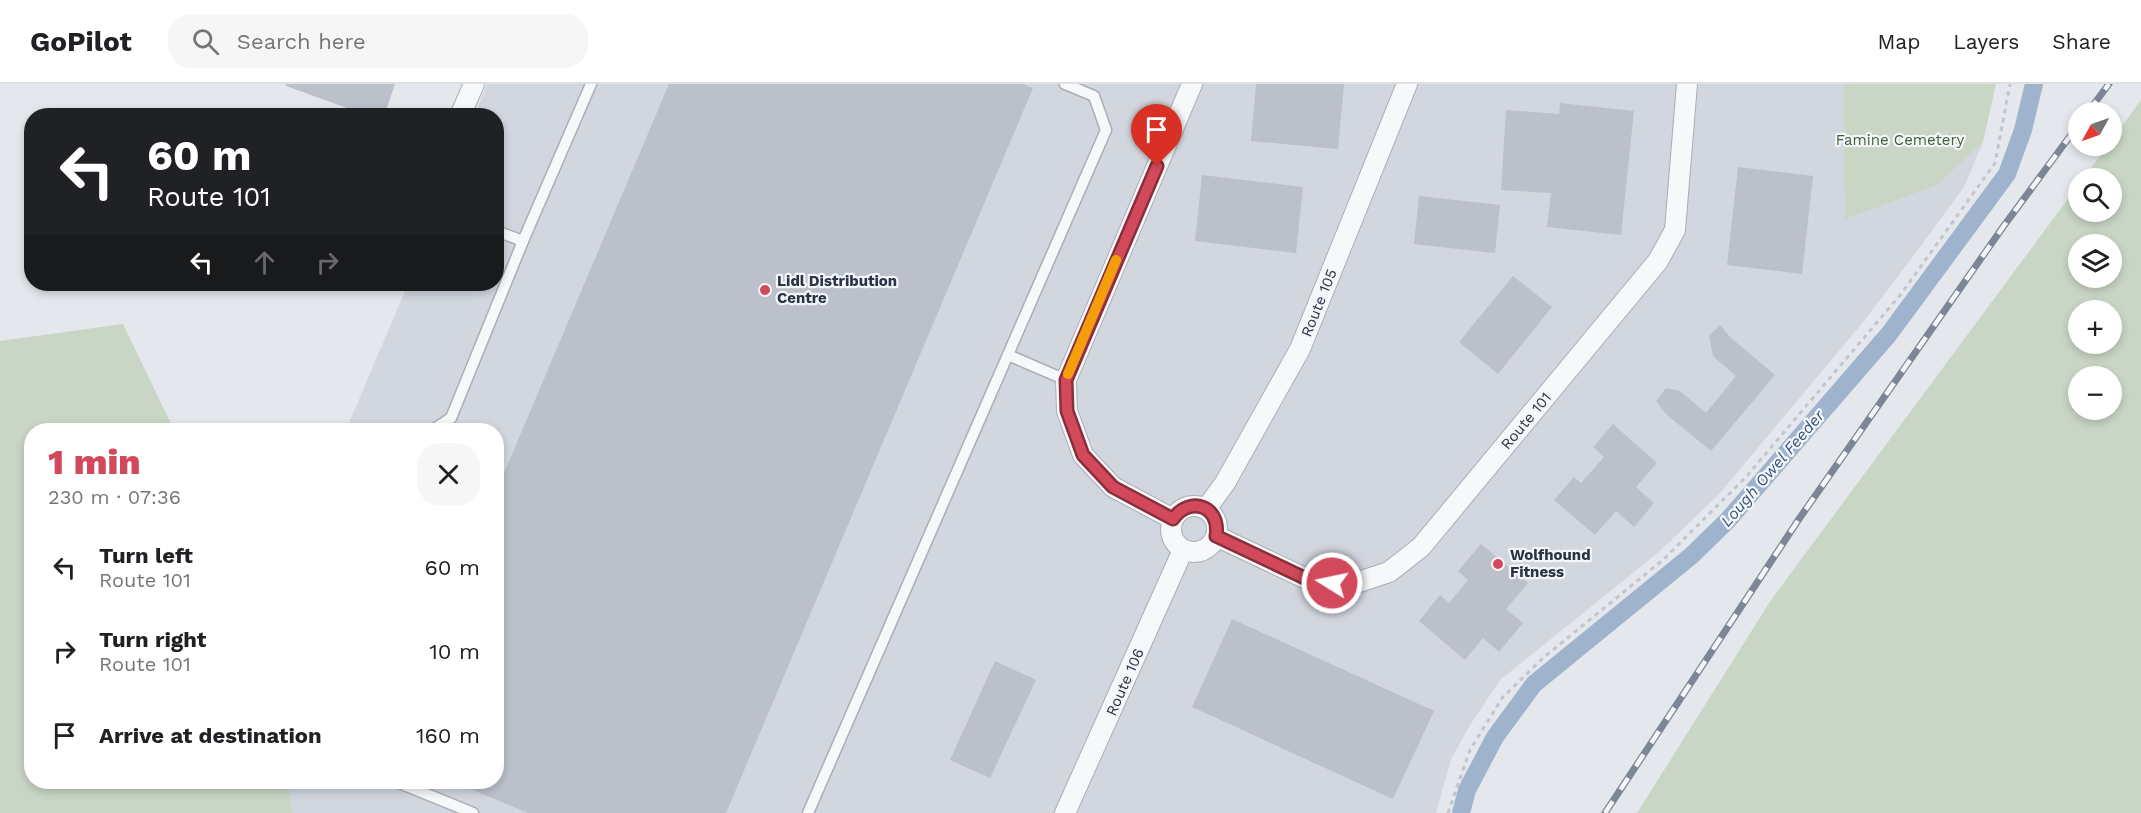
<!DOCTYPE html>
<html lang="en">
<head>
<meta charset="utf-8">
<style>
  :root { --surface:#fff; --page:#f6f6f6; --text:#202124; --muted:#757577; --line:#e0e0e0; --accent:#d1495b }
  body { margin:0; font-family:"Work Sans",sans-serif; background:var(--page); color:var(--text); height:100vh; display:flex; flex-direction:column; font-size:22px; white-space:nowrap }
  * { box-sizing:border-box; margin:0 }
  p { font-size:20px; color:var(--muted) }
  .icon { flex:none; width:33px; height:33px; fill:none; stroke:currentColor; stroke-width:2; stroke-linecap:round; stroke-linejoin:round }
  .map { position:relative; flex:1; overflow:hidden }
  .side { position:absolute; left:24px; top:339px; width:480px; height:366px; display:flex; flex-direction:column; background:var(--surface); border-radius:24px; box-shadow:0 3px 9px #0003 }
  .side>* { flex:none }
  .guide { position:absolute; left:24px; top:24px; width:480px; height:183px; border-radius:24px; box-shadow:0 3px 9px #0003; background:#202124; color:#fff; overflow:hidden }
  .needle { width:39px; rotate:230deg }
  .buttons { position:absolute; left:2068px; top:18px; display:grid; gap:12px }
  .buttons a { display:grid; place-items:center; width:54px; height:54px; border-radius:50%; background:var(--surface); box-shadow:0 3px 9px #0003; font-size:30px }
  .pin { position:absolute; display:grid; place-items:center; width:51px; height:51px; color:#fff; margin:-62px -26px; border-radius:50% 50% 50% 0; rotate:-45deg; box-shadow:0 0 6px #0007 }
  .pin .icon { rotate:45deg }
  .me { position:absolute; width:66px; margin:-33px; rotate:280deg; stroke-linejoin:round; filter:drop-shadow(0 0 4px #0008) }
  .turn { display:flex; align-items:center; gap:21px; height:126px; padding:0 24px; font-size:27px }
  .turn .icon { width:78px; height:78px; stroke-width:2.5 }
  .turn b { display:block; font-size:42px; line-height:51px }
  .lanes { display:flex; align-items:center; height:57px; padding:0 24px; background:#0003; justify-content:center; gap:30px; direction:ltr }
  .lanes .off { opacity:.35 }
  .round { display:grid; place-items:center; flex:none; width:63px; height:63px; border-radius:24px; background:var(--page) }
  .summary { display:flex; align-items:center; justify-content:space-between; height:102px; padding:0 24px }
  h1 { font-size:36px; font-weight:800; line-height:45px; color:var(--accent) }
  ul { padding:0; list-style:none }
  li { display:flex; align-items:center; gap:18px; height:84px; padding:0 24px }
  li div { flex:1 }
  li b { display:block; font-size:22px }
  li em { font-style:normal }
  header { display:flex; align-items:center; gap:36px; box-sizing:border-box; height:84px; padding:0 30px; background:var(--surface); border-bottom:2px solid var(--line) }
  header strong { font-size:28px }
  nav { display:flex; gap:33px; margin-inline-start:auto; font-size:21px }
  .search { width:420px; height:54px; background:var(--page); display:flex; align-items:center; gap:15px; box-sizing:border-box; padding:0 21px; border-radius:24px; color:var(--muted); font-size:22px }
  .map>svg:first-child { display:block }
  .built { fill:#d2d6de }
  .green { fill:#c9d6c5; fill-rule:evenodd }
  .lines { fill:none; stroke-linecap:round; stroke-linejoin:round }
  .canal { stroke:#9fb4cc; stroke-width:18 }
  .building { fill:#bbc0ca }
  .lane-casing { stroke:#a9aeb7; stroke-width:13 }
  .street-casing { stroke:#a9aeb7; stroke-width:22 }
  .path { stroke:#c2c5cb; stroke-width:3; stroke-dasharray:4.5 4.5; stroke-linecap:butt }
  .lane { stroke:#f7f8fa; stroke-width:10 }
  .street { stroke:#f7f8fa; stroke-width:20 }
  .rail-casing { stroke:#7d8696; stroke-width:7 }
  .rail { stroke:#f4f6f9; stroke-width:4.5; stroke-dasharray:14; stroke-linecap:butt }
  .route-casing { stroke:#882f3b; stroke-width:15 }
  .route { stroke:#d1495b; stroke-width:10 }
  .slow { stroke:#f59e0b; stroke-width:10 }
  .poi-dot { fill:#d1495b; stroke:#f4f6f9; stroke-width:2 }
  .labels { text-anchor:middle; stroke-width:4.5; stroke-linejoin:round; paint-order:stroke }
  .park-label { font-size:15px; fill:#3f6138; stroke:#f4f6f9 }
  .poi-label { font-size:15px; font-weight:bold; fill:#2b3445; stroke:#f4f6f9; text-anchor:start }
  .street-label { font-size:15px; fill:#2b3445; stroke:#f4f6f9 }
  .water-label { font-size:16px; font-style:italic; fill:#34527a; stroke:#f4f6f9 }
</style>
</head>
<body>
<header>
<strong>GoPilot</strong>
<div class="search"><svg class="icon" aria-label="search" viewBox="0 0 24 24"><circle cx="10" cy="10" r="6"/><path d="M15 15l6 6"/></svg>Search here</div>
<nav><a>Map</a><a>Layers</a><a>Share</a></nav>
</header>
<div class="map">
<svg width="2141" height="729" viewBox="0 0 2141 729">
  <rect width="100%" height="100%" fill="#e4e7ec"/>
  <!-- built -->
  <path class="built" d="M487,0H1843L1846,134L1938,101L1983,58L1964,103L1914,171L1864,237L1719,410L1660,467L1500,596L1470,641L1451,675L1436,729H293L288,698H496V346H346L408,200H496V32L475,31Z"/>
  <!-- green -->
  <g class="green">
    <path d="M1843,0H1996L1983,58L1938,101L1845,135Z"/>
    <path d="M2141,16V729H1637L1771,516L2079,100V128H2112V94H2083L2108,62H2112V56ZM2079,160H2112V194H2079ZM2079,226H2112V260H2079ZM2079,292H2112V326H2079Z"/>
    <path d="M123,240L174,346H32V698H288L293,729H0V257Z"/>
  </g>
  <g class="lines">
    <!-- canal -->
    <path class="canal" d="M1461,729L1467,706L1495,653L1534,600L1691,472L1728,436L1889,250L2007,90L2023,46L2034,0"/>
  </g>
  <!-- building -->
  <g class="building">
    <path d="M286,0H395L384,32H369L286,2Z"/>
    <path d="M669,0H1023L1033,4L726,729H528L454,698H496V408Z"/>
    <path d="M1256,0H1344L1338,65L1251,57Z"/>
    <path d="M1560,19L1634,27L1621,151L1547,143L1551,109L1501,106L1506,26L1559,30Z"/>
    <path d="M1738,83L1813,92L1802,190L1727,181Z"/>
    <path d="M1202,91L1303,103L1296,169L1195,157Z"/>
    <path d="M1419,112L1500,121L1495,169L1414,160Z"/>
    <path d="M1513,192L1552,223L1498,290L1459,258Z"/>
    <path d="M1720,241L1731,254L1775,291L1711,367L1666,330L1656,317L1666,304L1680,307L1706,329L1736,292L1713,272L1709,252Z"/>
    <path d="M1613,340L1657,379L1636,403L1654,419L1634,443L1616,427L1595,451L1554,416L1574,393L1581,399L1604,373L1593,363Z"/>
    <path d="M1481,460L1528,499L1506,525L1523,539L1499,568L1483,554L1465,576L1419,537L1440,511L1449,519L1468,496L1458,487Z"/>
    <path d="M1232,535L1434,627L1393,715L1192,623Z"/>
    <path d="M995,577L1036,596L990,694L950,676Z"/>
  </g>
  <g class="lines">
    <defs>
      <g id="lane">
        <path d="M496,147L523,157"/>
        <path d="M1008,271L1066,296"/>
        <path d="M433,346L451,334L523,157L591,0"/>
        <path d="M397,698L473,729"/>
        <path d="M808,729L1106,46L1094,12L1065,0"/>
      </g>
      <g id="street">
        <path d="M460,32L474,0"/>
        <circle cx="1194" cy="445" r="23"/>
        <path d="M1206,425L1225,399L1300,265L1407,0"/>
        <path d="M1173,435L1113,403L1083,371L1067,327L1066,296L1192,0"/>
        <path d="M1216,452L1311,497L1353,500L1389,488L1421,463L1658,177L1675,146L1687,0"/>
        <path d="M1065,729L1183,466"/>
      </g>
    </defs>
    <!-- lane casing -->
    <use href="#lane" class="lane-casing"/>
    <!-- street casing -->
    <use href="#street" class="street-casing"/>
    <!-- path -->
    <path class="path" d="M1448,729L1470,666L1502,614L1543,574L1664,475L1746,393L1901,210L1995,79L2010,0"/>
    <!-- lane -->
    <use href="#lane" class="lane"/>
    <!-- street -->
    <use href="#street" class="street"/>
    <defs>
      <g id="rail">
        <path d="M2088,28L2109,0"/>
        <path d="M1605,729L1799,435L2003,143L2079,40"/>
      </g>
    </defs>
    <!-- rail casing -->
    <use href="#rail" class="rail-casing"/>
    <!-- rail -->
    <use href="#rail" class="rail"/>
  </g>
  <g class="lines">
    <defs>
      <path id="route" d="M1157,82L1066,296L1067,327L1083,371L1113,403L1173,435C1190,411 1221,422 1216,452L1311,497L1332,499"/>
    </defs>
    <!-- route casing -->
    <use href="#route" class="route-casing"/>
    <!-- route -->
    <use href="#route" class="route"/>
    <!-- slow -->
    <path class="slow" d="M1068,290L1116,176"/>
  </g>
  <!-- markers -->
  <g class="poi-dot">
    <circle cx="765" cy="206" r="6"/>
    <circle cx="1498" cy="480" r="6"/>
  </g>
  <g class="labels">
    <!-- park labels -->
    <g class="park-label">
      <text x="1900" y="61">Famine Cemetery</text>
    </g>
    <!-- poi labels -->
    <g class="poi-label">
      <text x="777" y="202">Lidl Distribution<tspan x="777" dy="17">Centre</tspan></text>
      <text x="1510" y="476">Wolfhound<tspan x="1510" dy="17">Fitness</tspan></text>
    </g>
    <!-- street labels -->
    <g class="street-label">
      <text transform="translate(1319 219) rotate(-68)" y="5">Route 105</text>
      <text transform="translate(1526 337) rotate(-50)" y="5">Route 101</text>
      <text transform="translate(1125 598) rotate(-66)" y="5">Route 106</text>
    </g>
    <!-- water labels -->
    <g class="water-label">
      <text transform="translate(1772 384) rotate(-49)" y="6">Lough Owel Feeder</text>
    </g>
  </g>
</svg>
<div class="buttons">
<a><svg class="needle" viewBox="-14 -14 28 28"><path d="M0-13l5 13h-10z" fill="#e53935"/><path d="M0 13l5-13h-10z" fill="#757577"/></svg></a>
<a><svg class="icon" aria-label="search" viewBox="0 0 24 24"><circle cx="10" cy="10" r="6"/><path d="M15 15l6 6"/></svg></a>
<a><svg class="icon" aria-label="layers" viewBox="0 0 24 24"><path d="M12 4l9 5-9 5-9-5zM3 14l9 5 9-5"/></svg></a>
<a>+</a>
<a>−</a>
</div>
<div class="pin" style="left:1157px;top:82px;background:#d93025"><svg class="icon" aria-label="arrive" viewBox="0 0 24 24"><path d="M6 21V4h12l-3 4 3 4H6"/></svg></div>
<svg class="me" style="left:1332px;top:499px" viewBox="-20 -20 40 40"><circle r="17" fill="#d1495b" stroke="#fff" stroke-width="3"/><path d="M0-11L8 9 0 5-8 9z" fill="#fff"/></svg>
<div class="guide">
<div class="turn"><svg class="icon" aria-label="left" viewBox="0 0 24 24"><path d="M17 20v-9H6M10 6l-5 5 5 5"/></svg><div><b>60 m</b>Route 101</div></div>
<div class="lanes"><svg class="icon" aria-label="left" viewBox="0 0 24 24"><path d="M17 20v-9H6M10 6l-5 5 5 5"/></svg><svg class="icon off" aria-label="ahead" viewBox="0 0 24 24"><path d="M12 20V5M6 11l6-6 6 6"/></svg><svg class="icon off" aria-label="right" viewBox="0 0 24 24"><path d="M7 20v-9h11M14 6l5 5-5 5"/></svg></div>
</div>
<section class="side">
<div class="summary"><div><h1>1 min</h1><p>230 m · 07:36</p></div><a class="round"><svg class="icon" aria-label="close" viewBox="0 0 24 24"><path d="M6 6l12 12M18 6L6 18"/></svg></a></div>
<ul>
<li><svg class="icon" aria-label="left" viewBox="0 0 24 24"><path d="M17 20v-9H6M10 6l-5 5 5 5"/></svg><div><b>Turn left</b><p>Route 101</p></div><em>60 m</em></li>
<li><svg class="icon" aria-label="right" viewBox="0 0 24 24"><path d="M7 20v-9h11M14 6l5 5-5 5"/></svg><div><b>Turn right</b><p>Route 101</p></div><em>10 m</em></li>
<li><svg class="icon" aria-label="arrive" viewBox="0 0 24 24"><path d="M6 21V4h12l-3 4 3 4H6"/></svg><div><b>Arrive at destination</b></div><em>160 m</em></li>
</ul>
</section>
</div>
</body>
</html>
